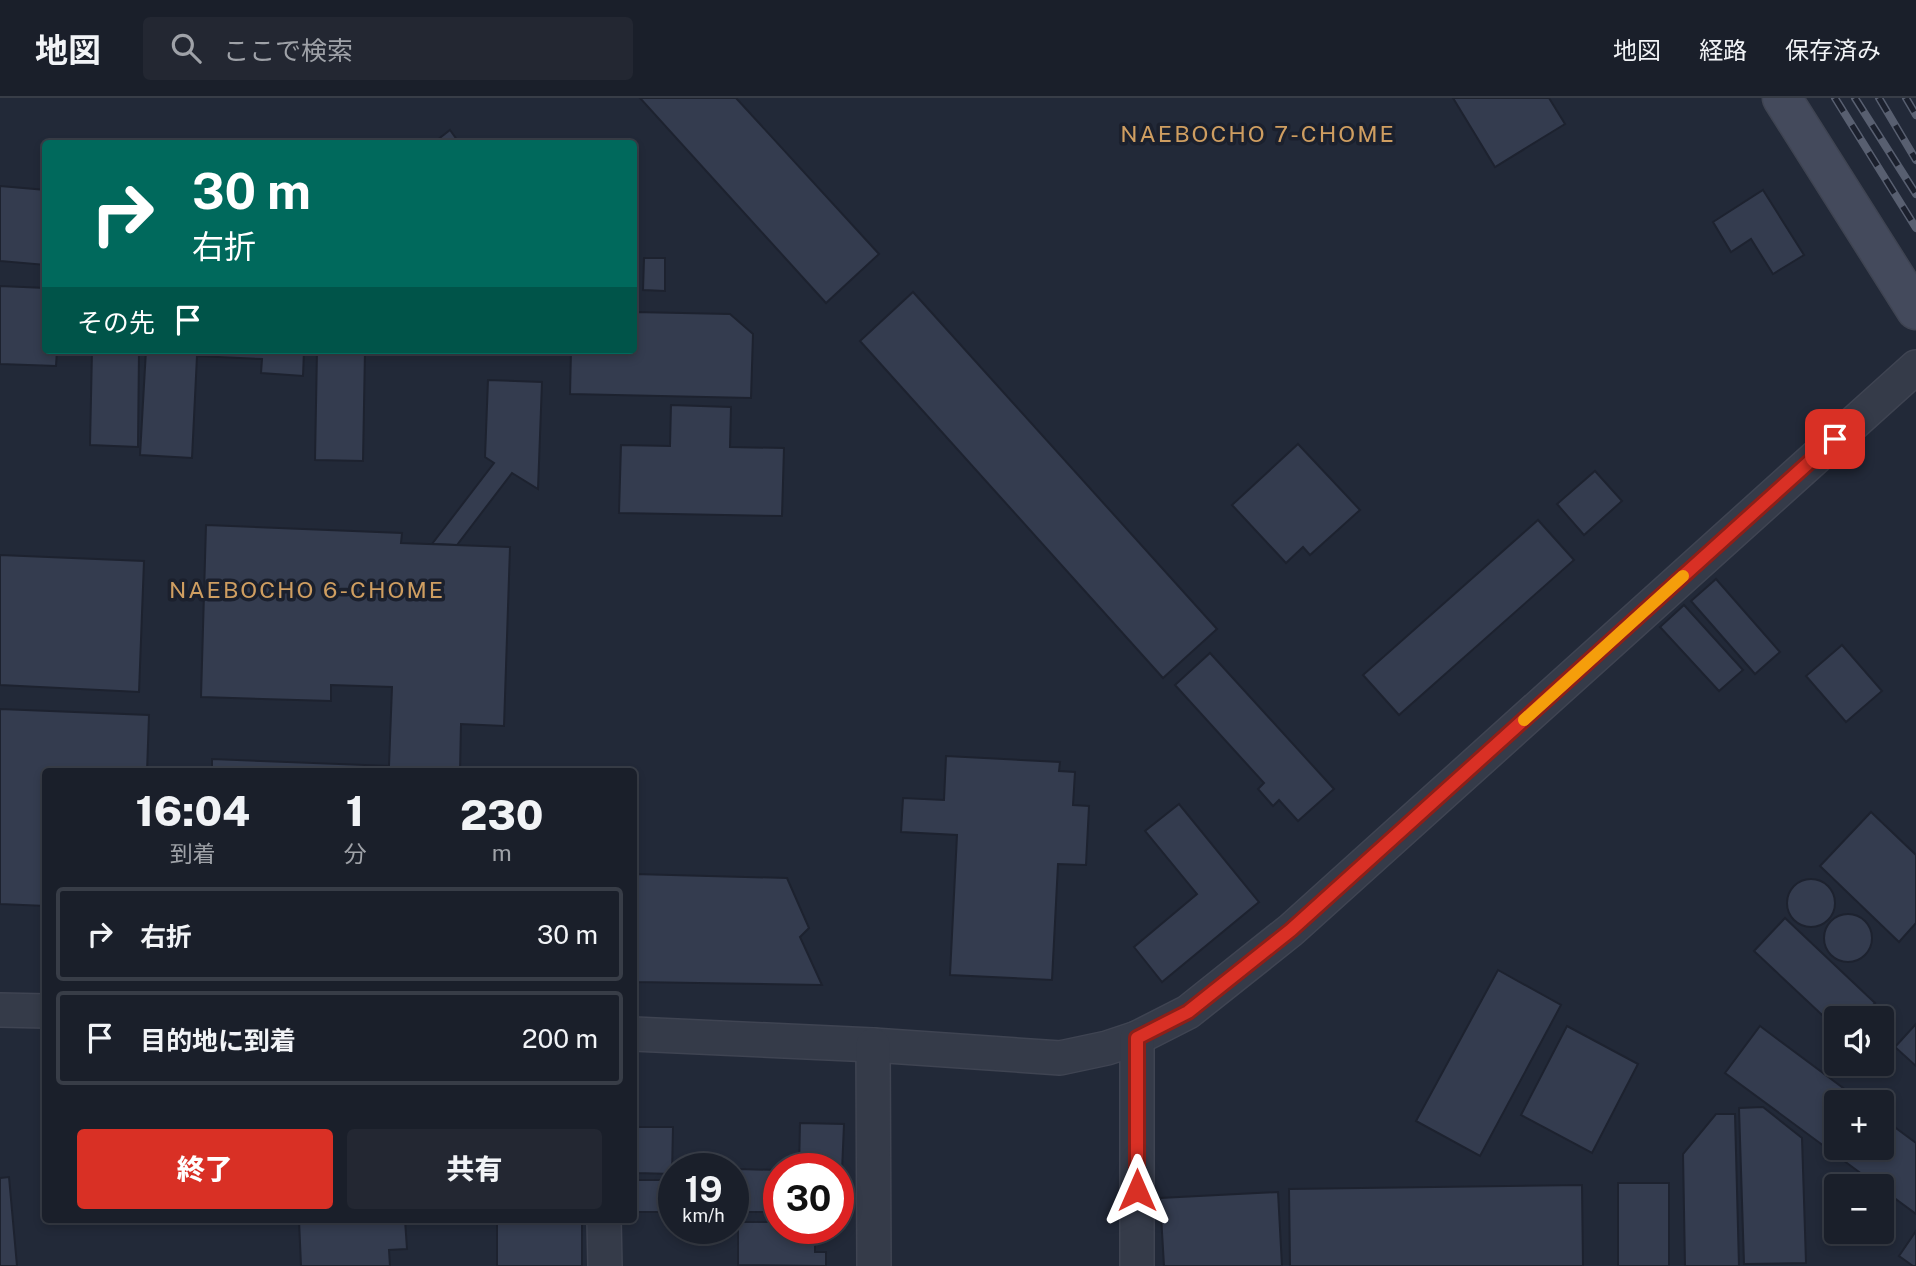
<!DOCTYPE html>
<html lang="ja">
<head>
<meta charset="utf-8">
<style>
  :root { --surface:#1a1f2a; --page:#232732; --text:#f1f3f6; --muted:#9fa2a8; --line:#383d47; --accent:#d93025 }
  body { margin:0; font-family:"Public Sans","Noto Sans JP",sans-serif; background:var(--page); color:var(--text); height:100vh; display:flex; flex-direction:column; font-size:26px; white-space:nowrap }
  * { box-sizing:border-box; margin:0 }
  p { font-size:23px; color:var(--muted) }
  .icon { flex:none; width:38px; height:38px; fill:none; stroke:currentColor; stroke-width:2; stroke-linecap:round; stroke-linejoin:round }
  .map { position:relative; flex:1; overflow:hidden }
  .drawer { position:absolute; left:42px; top:670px; width:595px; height:455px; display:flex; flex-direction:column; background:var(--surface); border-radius:7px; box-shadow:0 4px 10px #0003,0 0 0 2px var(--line) }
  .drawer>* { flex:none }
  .banner { position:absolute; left:42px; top:42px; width:595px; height:214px; border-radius:7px; box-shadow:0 4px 10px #0003,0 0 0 2px var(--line); background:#00695c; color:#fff; overflow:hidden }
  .fabs { position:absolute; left:1824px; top:908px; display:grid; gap:14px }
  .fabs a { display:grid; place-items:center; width:70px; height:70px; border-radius:7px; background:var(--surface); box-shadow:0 4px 10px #0003,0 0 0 2px var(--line); font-size:35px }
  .speed { position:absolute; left:658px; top:1055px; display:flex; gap:14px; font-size:35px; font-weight:700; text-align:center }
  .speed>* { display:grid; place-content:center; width:91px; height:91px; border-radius:50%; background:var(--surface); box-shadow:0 4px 10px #0003,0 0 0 2px var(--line); line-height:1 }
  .speed small { font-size:18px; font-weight:400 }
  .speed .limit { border:10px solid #d22; background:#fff; color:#111 }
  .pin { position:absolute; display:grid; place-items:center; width:60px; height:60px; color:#fff; margin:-30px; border-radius:14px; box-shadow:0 4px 10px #0006 }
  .me { position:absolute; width:77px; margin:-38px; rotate:0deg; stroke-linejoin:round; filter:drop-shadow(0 0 5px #0008) }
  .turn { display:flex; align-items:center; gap:24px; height:147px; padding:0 35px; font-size:32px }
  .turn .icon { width:91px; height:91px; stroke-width:2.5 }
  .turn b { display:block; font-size:49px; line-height:60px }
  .then { display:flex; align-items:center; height:66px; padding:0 35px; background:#0003; gap:14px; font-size:26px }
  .eta { display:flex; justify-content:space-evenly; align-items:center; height:119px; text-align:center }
  .eta b { font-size:42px; font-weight:800; line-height:49px }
  .button { display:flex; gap:14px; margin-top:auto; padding:14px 35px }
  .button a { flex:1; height:80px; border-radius:7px; background:var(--accent); color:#fff; font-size:28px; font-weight:800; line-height:80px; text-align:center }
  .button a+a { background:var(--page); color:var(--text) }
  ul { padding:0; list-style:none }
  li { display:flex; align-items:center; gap:21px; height:94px; margin:0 14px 10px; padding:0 21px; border:4px solid var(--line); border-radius:7px }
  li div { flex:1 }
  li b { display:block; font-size:26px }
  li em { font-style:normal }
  header { display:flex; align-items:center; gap:42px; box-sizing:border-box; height:98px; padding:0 35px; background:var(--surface); border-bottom:2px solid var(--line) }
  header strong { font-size:33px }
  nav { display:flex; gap:38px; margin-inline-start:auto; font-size:24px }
  .search { width:490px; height:63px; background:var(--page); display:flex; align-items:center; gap:18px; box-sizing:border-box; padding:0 24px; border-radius:7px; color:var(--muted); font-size:26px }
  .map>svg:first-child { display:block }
  .building { fill:#343c4f; stroke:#1d222f; stroke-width:2 }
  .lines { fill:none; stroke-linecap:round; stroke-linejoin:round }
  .street-casing { stroke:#3f4452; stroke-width:36 }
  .secondary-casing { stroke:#3f4452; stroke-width:41 }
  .street { stroke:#353b49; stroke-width:33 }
  .secondary { stroke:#444a5c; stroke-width:38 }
  .rail-casing { stroke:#585f70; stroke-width:8 }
  .rail { stroke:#1b202d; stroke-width:5; stroke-dasharray:16; stroke-linecap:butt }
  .route-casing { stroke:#8d1f18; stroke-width:18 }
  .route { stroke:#d93025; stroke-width:12 }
  .slow { stroke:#f59e0b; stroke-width:12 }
  .labels { text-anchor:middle; stroke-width:7; stroke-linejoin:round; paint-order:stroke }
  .neighbourhood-label { font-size:23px; letter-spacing:2px; fill:#cf9e61; stroke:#1b202d }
</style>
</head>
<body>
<header>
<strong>地図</strong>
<div class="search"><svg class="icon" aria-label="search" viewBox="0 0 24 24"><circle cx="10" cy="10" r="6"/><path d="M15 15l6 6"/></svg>ここで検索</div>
<nav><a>地図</a><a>経路</a><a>保存済み</a></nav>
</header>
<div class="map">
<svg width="1916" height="1168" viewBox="0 0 1916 1168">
  <rect width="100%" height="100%" fill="#222938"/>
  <!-- building -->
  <g class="building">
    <path d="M640,0H736L879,156L826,205Z"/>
    <path d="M1453,0H1549L1565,26L1495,69Z"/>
    <path d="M450,32L460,46H432Z"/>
    <path d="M0,88L46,92V167L0,163Z"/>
    <path d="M1763,92L1804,157L1773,176L1751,141L1731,154L1713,124Z"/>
    <path d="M634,158H635L636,207H634Z"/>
    <path d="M644,160H665V193L643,192Z"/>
    <path d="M0,188L46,190V252H57L56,268L0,266Z"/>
    <path d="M913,194L1217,531L1163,580L860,243Z"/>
    <path d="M634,214L730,216L753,236L751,300L570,296L571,252H634Z"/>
    <path d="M92,252H139L138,349L90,347Z"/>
    <path d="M146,252H304L303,278L261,275L262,261L197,258L192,360L140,357Z"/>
    <path d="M317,252H365L363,363L315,362Z"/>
    <path d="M488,282L542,284L538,391L512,375L457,447L432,446L494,365L485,359Z"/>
    <path d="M671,307L731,309L730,349L784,350L782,418L619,415L621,347L670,348Z"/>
    <path d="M1298,346L1360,412L1310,457L1303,449L1286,465L1232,407Z"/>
    <path d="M1595,373L1622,403L1584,437L1557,406Z"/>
    <path d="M1538,422L1574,462L1399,617L1363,577Z"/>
    <path d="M206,427L402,435L401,445L510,449L504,628L461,626L460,674H212V661L389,668L392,589L331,587V603L201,599Z"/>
    <path d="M0,457L144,463L139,594L0,587Z"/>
    <path d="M1716,481L1780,554L1755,576L1691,503Z"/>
    <path d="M1684,507L1743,572L1719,593L1660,529Z"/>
    <path d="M1842,547L1882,593L1846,624L1806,578Z"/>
    <path d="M1210,555L1334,691L1298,723L1279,702L1273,708L1258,691L1264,685L1175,587Z"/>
    <path d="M0,611L149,617L147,674H46V808L0,806Z"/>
    <path d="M946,658L1060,664L1059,673L1075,674L1073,707L1089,708L1086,767L1058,766L1052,882L950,877L957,737L901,734L903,700L944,702Z"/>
    <path d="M1179,706L1259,804L1162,884L1134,849L1197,796L1145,733Z"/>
    <path d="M1871,714L1916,757V825L1899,844L1820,768Z"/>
    <path d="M634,776L787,780L809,830L800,839L822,887L634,884Z"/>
    <circle cx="1811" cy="805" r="24"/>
    <circle cx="1848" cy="840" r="24"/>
    <path d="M1785,820L1875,905L1860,920H1836V930L1754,853Z"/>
    <path d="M1498,872L1561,907L1480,1058L1416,1023Z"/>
    <path d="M1916,926V968L1895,949Z"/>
    <path d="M1567,928L1638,966L1592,1055L1521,1017Z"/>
    <path d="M1760,928L1862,1004H1836V1050H1881V1019L1916,1045V1116L1725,975Z"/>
    <path d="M1763,1009L1802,1040L1806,1165L1744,1166L1739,1010Z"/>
    <path d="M1716,1016H1735L1739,1168H1685L1683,1056Z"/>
    <path d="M800,1025L844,1026L842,1073H838V1071H799Z"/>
    <path d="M638,1029H673L672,1076L637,1075Z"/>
    <path d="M738,1071L779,1072V1114H739Z"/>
    <path d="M9,1079L17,1168H0V1080Z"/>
    <rect x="634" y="1082" width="40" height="32"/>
    <rect x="1618" y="1085" width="51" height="83"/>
    <path d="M1582,1087L1583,1168H1290L1289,1091Z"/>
    <path d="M1278,1094L1282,1168H1164L1160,1100Z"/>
    <path d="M299,1122H405L407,1151L389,1152L390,1168H301Z"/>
    <rect x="497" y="1122" width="85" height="46"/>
    <path d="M738,1124H779V1130H815V1154H826V1168L738,1167Z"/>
    <path d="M1916,1133V1168H1913L1899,1158Z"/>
  </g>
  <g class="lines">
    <defs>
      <g id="street">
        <path d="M0,912L46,913"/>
        <path d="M634,936L873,947L1060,960L1107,950L1137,940L1188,914L1291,832L1916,269"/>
        <path d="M873,947L874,1168"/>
        <path d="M604,1122L605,1168"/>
        <path d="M1137,1168V940"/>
      </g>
      <path id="secondary" d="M1782,0L1916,212"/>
    </defs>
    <!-- street casing -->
    <use href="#street" class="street-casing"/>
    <!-- secondary casing -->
    <use href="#secondary" class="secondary-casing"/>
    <!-- street -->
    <use href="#street" class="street"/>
    <!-- secondary -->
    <use href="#secondary" class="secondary"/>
    <defs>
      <g id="rail">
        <path d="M1835,0L1916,130"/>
        <path d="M1855,0L1916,96"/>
        <path d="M1879,0L1916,62"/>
        <path d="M1906,0L1916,17"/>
      </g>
    </defs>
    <!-- rail casing -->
    <use href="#rail" class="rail-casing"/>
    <!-- rail -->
    <use href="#rail" class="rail"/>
  </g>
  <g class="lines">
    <defs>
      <path id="route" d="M1137,1092V940L1188,914L1291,832L1835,341"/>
    </defs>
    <!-- route casing -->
    <use href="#route" class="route-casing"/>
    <!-- route -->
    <use href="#route" class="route"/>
    <!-- slow -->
    <path class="slow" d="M1524,622L1683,478"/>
  </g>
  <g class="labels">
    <!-- neighbourhood labels -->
    <g class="neighbourhood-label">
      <text x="1258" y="44">NAEBOCHO 7-CHOME</text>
      <text x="307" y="500">NAEBOCHO 6-CHOME</text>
    </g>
  </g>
</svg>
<div class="fabs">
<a><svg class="icon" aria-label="sound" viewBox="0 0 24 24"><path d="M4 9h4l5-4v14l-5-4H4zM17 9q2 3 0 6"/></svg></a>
<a>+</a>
<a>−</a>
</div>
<div class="speed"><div>19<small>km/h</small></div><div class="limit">30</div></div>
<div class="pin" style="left:1835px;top:341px;background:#d93025"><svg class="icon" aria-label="arrive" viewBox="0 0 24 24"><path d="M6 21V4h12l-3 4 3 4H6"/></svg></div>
<svg class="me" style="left:1137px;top:1092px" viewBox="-20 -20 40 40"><path d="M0-17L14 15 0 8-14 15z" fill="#d93025" stroke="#fff" stroke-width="4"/></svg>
<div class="banner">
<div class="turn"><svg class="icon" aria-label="right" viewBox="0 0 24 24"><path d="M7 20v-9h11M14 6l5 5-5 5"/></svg><div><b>30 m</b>右折</div></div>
<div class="then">その先<svg class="icon" aria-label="arrive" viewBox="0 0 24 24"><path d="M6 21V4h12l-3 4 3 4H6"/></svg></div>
</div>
<section class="drawer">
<div class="eta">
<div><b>16:04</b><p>到着</p></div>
<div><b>1</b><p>分</p></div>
<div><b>230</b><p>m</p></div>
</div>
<ul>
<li><svg class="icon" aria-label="right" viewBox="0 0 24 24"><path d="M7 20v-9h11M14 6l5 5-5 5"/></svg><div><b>右折</b></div><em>30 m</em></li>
<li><svg class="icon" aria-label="arrive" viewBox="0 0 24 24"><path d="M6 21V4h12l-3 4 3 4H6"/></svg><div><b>目的地に到着</b></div><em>200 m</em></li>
</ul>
<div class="button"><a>終了</a><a>共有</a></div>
</section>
</div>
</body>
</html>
